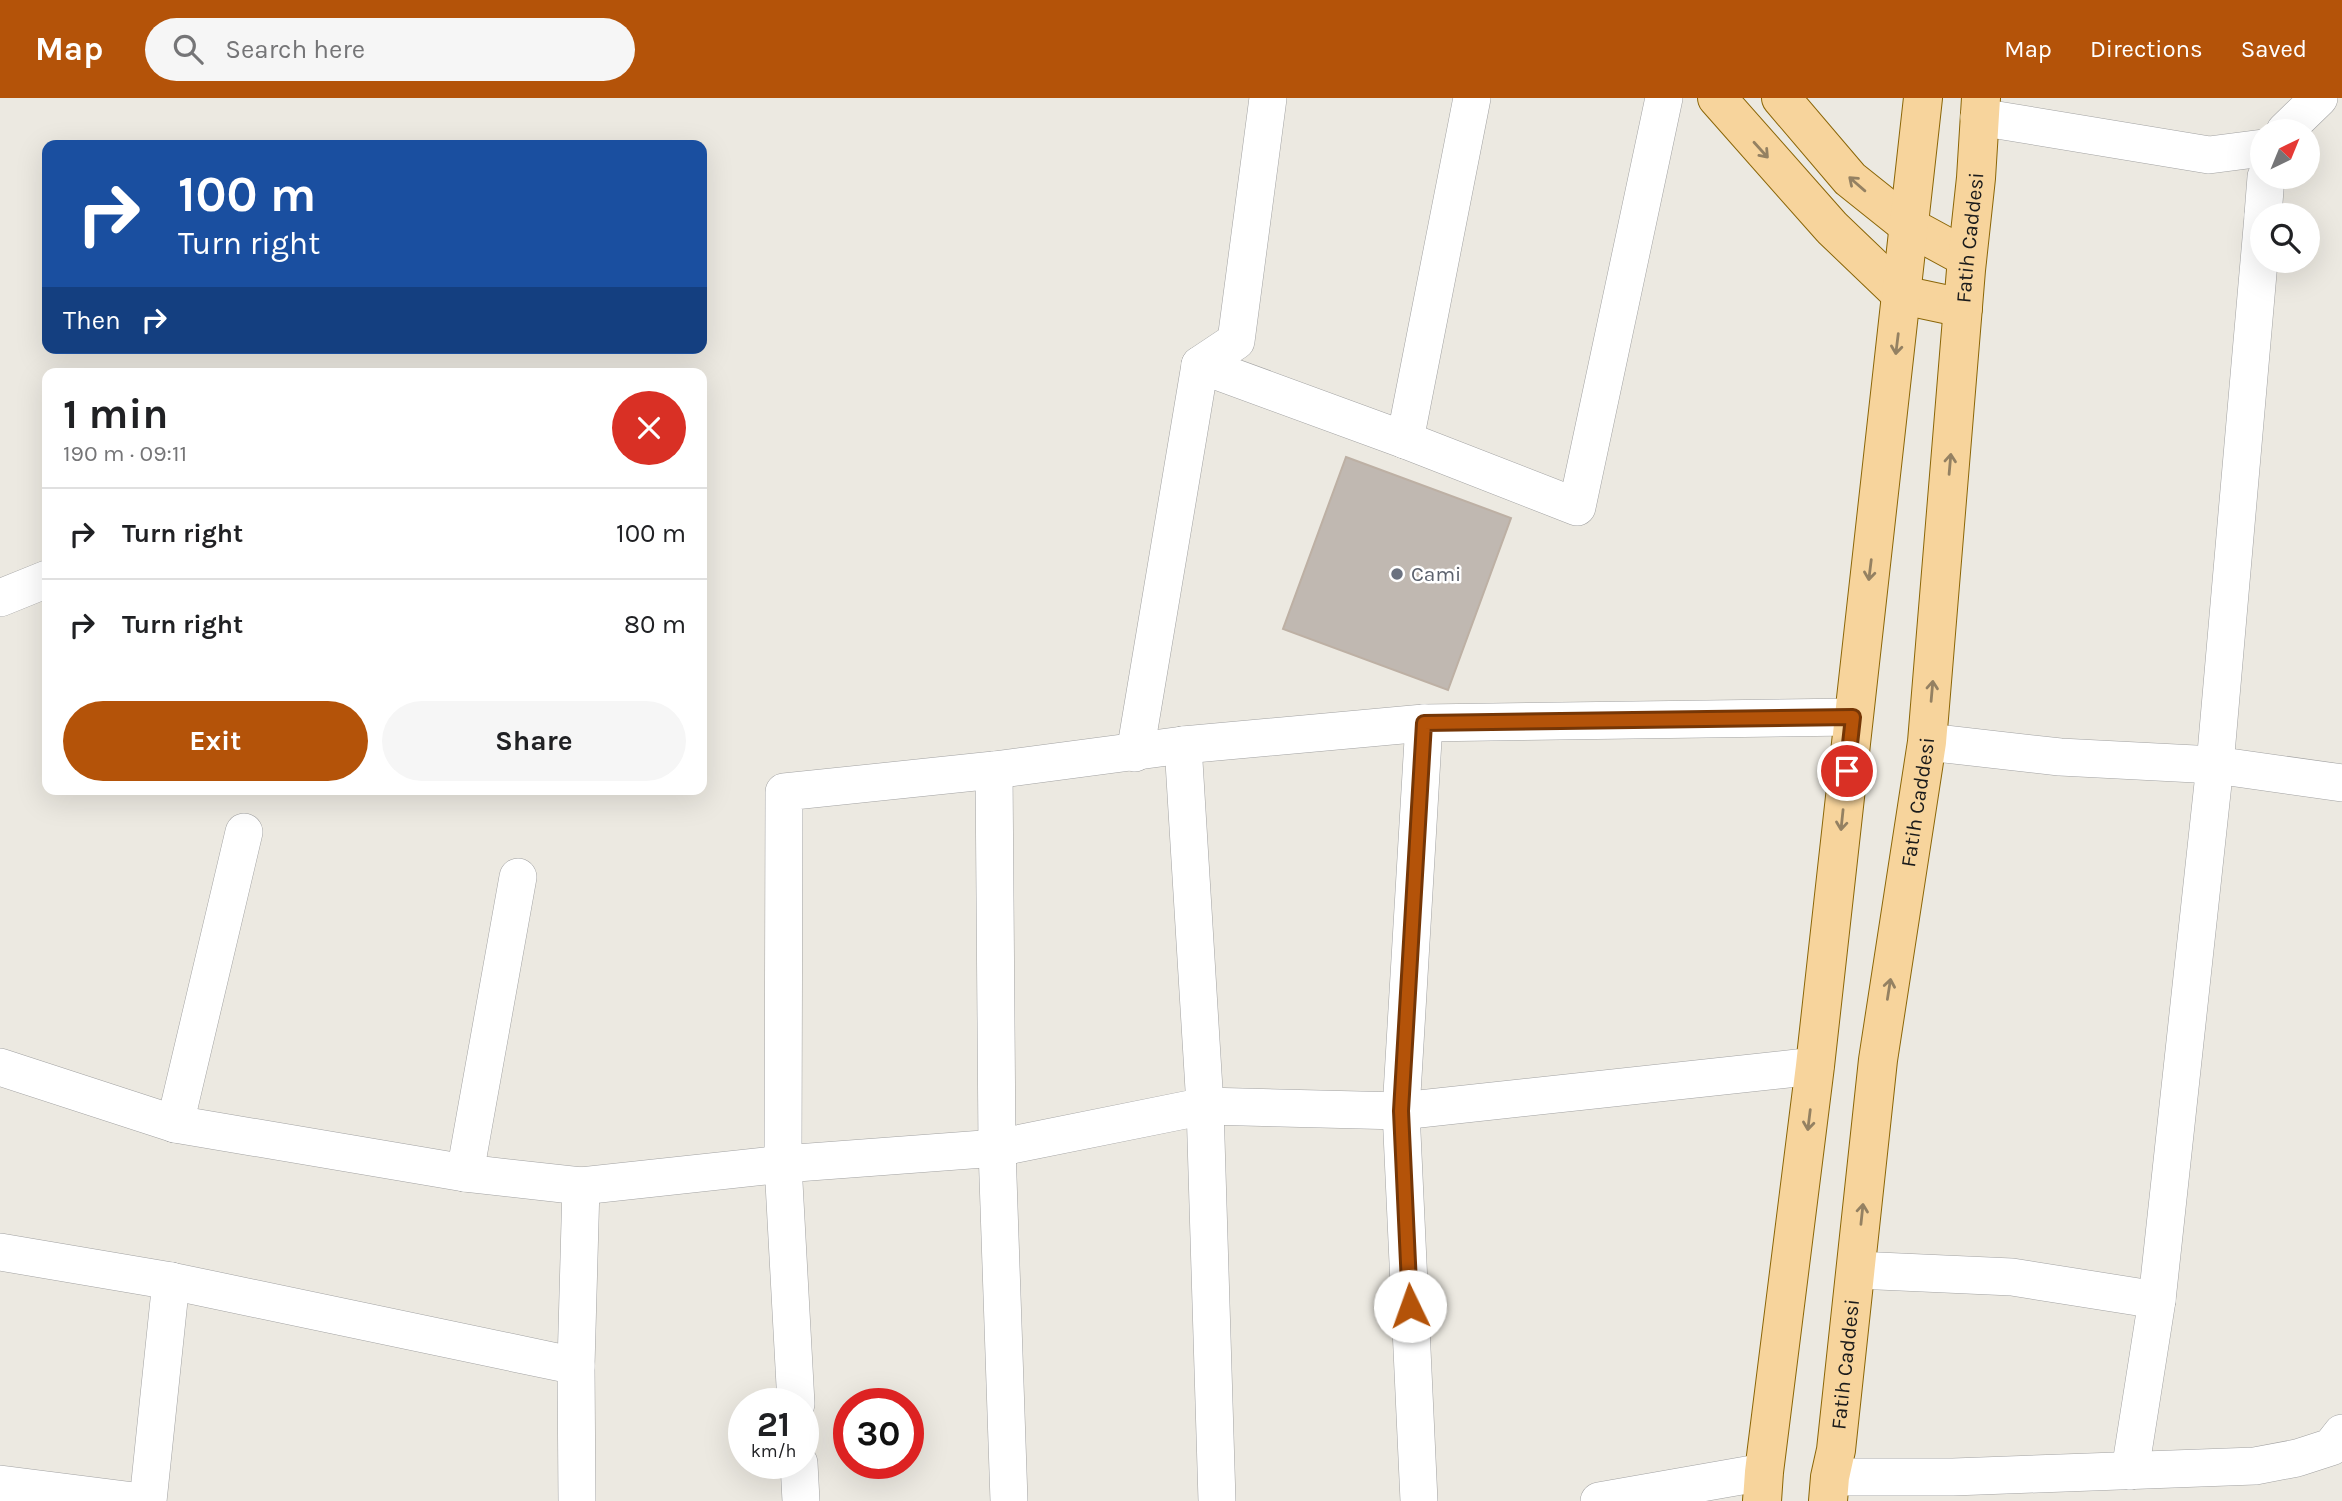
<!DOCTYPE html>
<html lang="en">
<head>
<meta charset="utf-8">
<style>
  :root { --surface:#fff; --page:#f6f6f6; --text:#202124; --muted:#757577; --line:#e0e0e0; --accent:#b45309 }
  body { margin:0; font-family:Karla,sans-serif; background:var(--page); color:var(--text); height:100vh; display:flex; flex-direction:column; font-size:26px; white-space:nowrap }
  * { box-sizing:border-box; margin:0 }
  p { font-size:23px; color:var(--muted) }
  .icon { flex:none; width:38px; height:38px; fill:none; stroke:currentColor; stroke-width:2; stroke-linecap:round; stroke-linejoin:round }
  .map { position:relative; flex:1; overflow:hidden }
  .panel { position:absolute; left:42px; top:270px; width:665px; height:427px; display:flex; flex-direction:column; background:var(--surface); border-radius:14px; box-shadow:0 7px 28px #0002 }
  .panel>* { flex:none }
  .banner { position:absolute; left:42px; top:42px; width:665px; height:214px; border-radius:14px; box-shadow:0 7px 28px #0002; background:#1a4fa0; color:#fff; overflow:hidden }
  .needle { width:46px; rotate:43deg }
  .buttons { position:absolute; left:2250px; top:21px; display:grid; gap:14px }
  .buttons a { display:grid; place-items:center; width:70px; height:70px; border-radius:50%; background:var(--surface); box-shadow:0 7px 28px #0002; font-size:35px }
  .speed { position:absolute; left:728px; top:1290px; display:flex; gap:14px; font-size:35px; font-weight:700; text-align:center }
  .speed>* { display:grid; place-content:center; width:91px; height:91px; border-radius:50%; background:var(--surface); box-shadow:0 7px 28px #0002; line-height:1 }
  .speed small { font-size:18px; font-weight:400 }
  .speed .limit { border:10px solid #d22; background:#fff; color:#111 }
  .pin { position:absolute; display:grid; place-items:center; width:60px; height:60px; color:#fff; margin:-30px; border:4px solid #fff; border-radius:50%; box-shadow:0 2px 7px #0007 }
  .me { position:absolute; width:77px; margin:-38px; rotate:357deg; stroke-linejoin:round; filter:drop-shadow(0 0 5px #0008) }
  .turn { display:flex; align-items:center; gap:24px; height:147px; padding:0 21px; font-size:32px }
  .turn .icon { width:91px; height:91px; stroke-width:2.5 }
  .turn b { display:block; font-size:49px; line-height:60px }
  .then { display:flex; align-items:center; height:66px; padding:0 21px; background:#0003; gap:14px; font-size:26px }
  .round { display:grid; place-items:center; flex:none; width:74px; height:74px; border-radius:37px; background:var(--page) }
  .overview { display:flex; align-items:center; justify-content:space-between; height:119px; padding:0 21px }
  h1 { font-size:42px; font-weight:700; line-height:52px }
  .action { display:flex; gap:14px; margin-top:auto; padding:14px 21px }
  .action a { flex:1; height:80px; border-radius:42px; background:var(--accent); color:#fff; font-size:28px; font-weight:700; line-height:80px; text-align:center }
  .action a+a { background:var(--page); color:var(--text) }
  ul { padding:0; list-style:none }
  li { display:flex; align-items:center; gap:21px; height:91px; padding:0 21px; border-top:2px solid var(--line) }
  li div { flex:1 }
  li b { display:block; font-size:26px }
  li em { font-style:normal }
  header { display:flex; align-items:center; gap:42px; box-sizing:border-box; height:98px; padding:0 35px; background:var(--accent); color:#fff }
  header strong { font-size:33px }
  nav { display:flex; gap:38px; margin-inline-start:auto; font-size:24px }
  .search { width:490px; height:63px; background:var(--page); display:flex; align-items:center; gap:18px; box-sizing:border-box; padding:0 24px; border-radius:38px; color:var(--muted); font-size:26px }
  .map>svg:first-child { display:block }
  .building { fill:#c0b8b1; stroke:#bdb0a4; stroke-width:2 }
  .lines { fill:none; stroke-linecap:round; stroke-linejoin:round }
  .minor-casing { stroke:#a2a2a2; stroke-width:38 }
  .primary-casing { stroke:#8b6607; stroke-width:40 }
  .minor { stroke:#fff; stroke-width:37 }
  .primary { stroke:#f7d49c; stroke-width:38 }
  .oneway { stroke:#948162 }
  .route-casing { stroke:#753606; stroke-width:18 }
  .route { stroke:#b45309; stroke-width:12 }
  .worship-dot { fill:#6b7280; stroke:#fff; stroke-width:2.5 }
  .labels { text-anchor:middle; stroke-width:5; stroke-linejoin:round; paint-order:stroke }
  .street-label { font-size:21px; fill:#1b1b1b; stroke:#fff }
  .worship-label { font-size:21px; fill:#5b616d; stroke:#fff; text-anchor:start }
</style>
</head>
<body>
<header>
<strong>Map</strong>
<div class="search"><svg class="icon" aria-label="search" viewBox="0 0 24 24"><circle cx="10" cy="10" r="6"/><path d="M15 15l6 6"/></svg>Search here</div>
<nav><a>Map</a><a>Directions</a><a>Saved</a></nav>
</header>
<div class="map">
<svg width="2342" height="1403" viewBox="0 0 2342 1403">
  <rect width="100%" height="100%" fill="#ece9e1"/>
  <!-- building -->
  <path class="building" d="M1346,359L1511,420L1448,592L1283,531Z"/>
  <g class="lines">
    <defs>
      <g id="minor">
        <path d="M1979,19L2209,57L2263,50"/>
        <path d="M2285,33L2319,0"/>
        <path d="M2263,117L2266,79"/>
        <path d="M1200,267L1236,243L1268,0"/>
        <path d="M1405,342L1472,0"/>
        <path d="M0,500L47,481"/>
        <path d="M1927,644L2060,659L2215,667L2342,685"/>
        <path d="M1183,647L1205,1008L1217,1403"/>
        <path d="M1135,655L1200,267L1405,342L1577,409L1664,0"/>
        <path d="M994,672L997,1050L1009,1403"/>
        <path d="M0,969L175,1026L465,1075L581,1088L783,1066L997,1050L1205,1008L1401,1013L1815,968"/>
        <path d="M175,1026L244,734"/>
        <path d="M465,1075L518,779"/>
        <path d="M0,1154L171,1183L576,1268"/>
        <path d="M1856,1172L2012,1179L2157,1202"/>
        <path d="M796,1306L783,1066L784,694L994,672L1183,647L1424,625L1853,619"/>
        <path d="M799,1365L801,1403"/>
        <path d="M2130,1373L2157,1202L2215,667L2263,118"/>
        <path d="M1830,1379H1953L2255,1368L2297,1360L2331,1349L2342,1335"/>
        <path d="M0,1386L134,1403"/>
        <path d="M148,1403L171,1183"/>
        <path d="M577,1403L576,1268L581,1088"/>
        <path d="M1419,1403L1401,1013L1424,625"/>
        <path d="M1599,1403L1764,1374"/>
      </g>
      <g id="primary">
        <path d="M1717,0L1832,130L1902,197L1963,210"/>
        <path d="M1781,0L1850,81L1910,129L1967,160"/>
        <path d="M1762,1403L1764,1374L1815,968L1923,0"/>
        <path id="s1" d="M1828,1403L1830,1379L1836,1352L1878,962L1927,644L1966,172L1976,80L1981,0"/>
      </g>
    </defs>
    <!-- minor casing -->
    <use href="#minor" class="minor-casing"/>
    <!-- primary casing -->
    <use href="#primary" class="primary-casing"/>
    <!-- minor -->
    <use href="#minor" class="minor"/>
    <!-- primary -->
    <use href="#primary" class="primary"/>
  </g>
  <!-- one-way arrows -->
  <defs><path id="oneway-shaft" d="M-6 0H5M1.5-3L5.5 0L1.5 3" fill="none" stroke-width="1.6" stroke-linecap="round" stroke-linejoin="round" transform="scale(1.75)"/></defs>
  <g class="oneway">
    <use href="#oneway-shaft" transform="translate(1761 52) rotate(48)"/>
    <use href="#oneway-shaft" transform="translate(1857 86) rotate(-139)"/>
    <use href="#oneway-shaft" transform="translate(1897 246) rotate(97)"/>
    <use href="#oneway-shaft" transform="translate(1950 366) rotate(-85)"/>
    <use href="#oneway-shaft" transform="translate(1870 472) rotate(97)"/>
    <use href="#oneway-shaft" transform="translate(1932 593) rotate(-85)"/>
    <use href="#oneway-shaft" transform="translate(1842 722) rotate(96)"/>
    <use href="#oneway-shaft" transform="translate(1889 891) rotate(-81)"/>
    <use href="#oneway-shaft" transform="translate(1809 1022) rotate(97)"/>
    <use href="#oneway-shaft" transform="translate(1862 1116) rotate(-84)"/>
  </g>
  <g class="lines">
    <defs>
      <path id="route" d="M1410,1208L1401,1013L1424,625L1853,619L1847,673"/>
    </defs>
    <!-- route casing -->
    <use href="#route" class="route-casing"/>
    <!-- route -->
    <use href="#route" class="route"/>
  </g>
  <!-- markers -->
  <circle class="worship-dot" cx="1397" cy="476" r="7"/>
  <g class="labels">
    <!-- street labels -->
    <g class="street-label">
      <text dy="7" stroke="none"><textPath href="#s1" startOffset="1272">Fatih Caddesi</textPath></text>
      <text dy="7" stroke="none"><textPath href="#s1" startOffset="705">Fatih Caddesi</textPath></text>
      <text dy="7" stroke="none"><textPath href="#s1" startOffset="138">Fatih Caddesi</textPath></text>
    </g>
    <!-- worship labels -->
    <g class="worship-label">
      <text x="1411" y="483">Cami</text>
    </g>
  </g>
</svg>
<div class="buttons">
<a><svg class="needle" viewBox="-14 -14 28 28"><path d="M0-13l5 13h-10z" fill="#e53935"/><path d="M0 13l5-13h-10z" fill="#757577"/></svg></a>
<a><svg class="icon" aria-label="search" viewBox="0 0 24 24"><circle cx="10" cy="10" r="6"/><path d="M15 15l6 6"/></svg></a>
</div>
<div class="speed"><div>21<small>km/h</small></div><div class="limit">30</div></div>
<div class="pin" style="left:1847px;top:673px;background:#d93025"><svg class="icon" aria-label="arrive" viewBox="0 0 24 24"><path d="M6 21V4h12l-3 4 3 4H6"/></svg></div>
<svg class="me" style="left:1410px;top:1208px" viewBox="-20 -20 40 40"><circle r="19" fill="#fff"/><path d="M0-13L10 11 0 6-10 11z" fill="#b45309"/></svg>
<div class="banner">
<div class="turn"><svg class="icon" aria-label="right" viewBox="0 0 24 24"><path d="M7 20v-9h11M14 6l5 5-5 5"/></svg><div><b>100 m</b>Turn right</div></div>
<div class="then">Then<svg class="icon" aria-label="right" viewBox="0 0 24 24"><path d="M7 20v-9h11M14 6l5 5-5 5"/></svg></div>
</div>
<section class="panel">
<div class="overview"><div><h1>1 min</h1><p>190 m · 09:11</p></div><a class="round" style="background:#d93025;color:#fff"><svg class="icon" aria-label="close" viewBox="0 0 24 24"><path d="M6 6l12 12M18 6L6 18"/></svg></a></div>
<ul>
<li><svg class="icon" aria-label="right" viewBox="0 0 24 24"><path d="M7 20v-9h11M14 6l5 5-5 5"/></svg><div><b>Turn right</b></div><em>100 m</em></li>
<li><svg class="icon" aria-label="right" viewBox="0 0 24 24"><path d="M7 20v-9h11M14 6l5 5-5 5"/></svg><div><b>Turn right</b></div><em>80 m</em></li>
</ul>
<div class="action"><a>Exit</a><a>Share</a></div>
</section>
</div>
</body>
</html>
